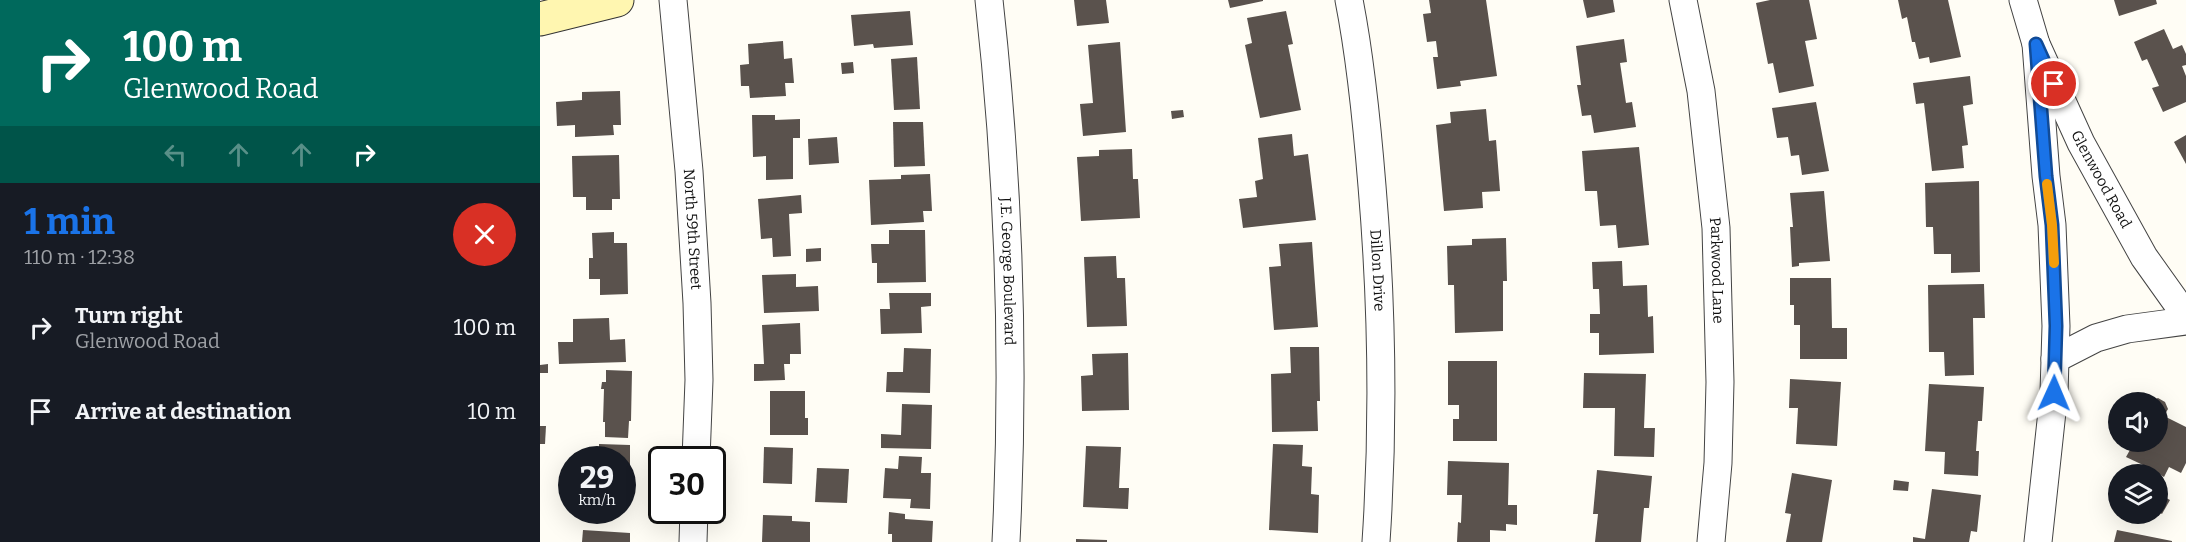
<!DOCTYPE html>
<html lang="en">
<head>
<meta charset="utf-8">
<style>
  :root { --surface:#171b24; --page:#242831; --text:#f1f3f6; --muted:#9ea1a6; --accent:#1a73e8 }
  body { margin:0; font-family:Bitter,serif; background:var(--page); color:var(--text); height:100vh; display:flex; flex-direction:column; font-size:22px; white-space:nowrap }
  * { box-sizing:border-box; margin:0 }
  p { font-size:20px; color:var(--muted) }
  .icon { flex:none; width:33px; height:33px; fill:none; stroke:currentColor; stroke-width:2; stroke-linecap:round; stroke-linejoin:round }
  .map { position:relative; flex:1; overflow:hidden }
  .details { display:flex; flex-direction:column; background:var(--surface); width:540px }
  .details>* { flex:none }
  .guide { background:#00695c; color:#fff; overflow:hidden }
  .tools { position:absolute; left:1568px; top:392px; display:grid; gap:12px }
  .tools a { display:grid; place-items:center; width:60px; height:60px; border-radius:50%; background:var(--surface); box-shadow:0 6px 24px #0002; font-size:30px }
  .speed { position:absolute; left:18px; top:446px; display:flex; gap:12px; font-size:30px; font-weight:700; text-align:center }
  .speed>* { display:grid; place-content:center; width:78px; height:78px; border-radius:50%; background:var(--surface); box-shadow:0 6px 24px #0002; line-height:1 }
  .speed small { font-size:15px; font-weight:400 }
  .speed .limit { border:3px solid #111; border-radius:9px; background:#fff; color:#111 }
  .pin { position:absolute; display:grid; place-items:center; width:51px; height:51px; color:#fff; margin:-26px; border:3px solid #fff; border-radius:50%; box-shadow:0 2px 6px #0007 }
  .me { position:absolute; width:66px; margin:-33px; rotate:1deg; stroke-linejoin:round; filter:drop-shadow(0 0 4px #0008) }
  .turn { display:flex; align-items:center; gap:21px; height:126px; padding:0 24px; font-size:27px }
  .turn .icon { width:78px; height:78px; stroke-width:2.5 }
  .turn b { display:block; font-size:42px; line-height:51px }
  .lanes { display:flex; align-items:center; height:57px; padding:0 24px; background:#0003; justify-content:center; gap:30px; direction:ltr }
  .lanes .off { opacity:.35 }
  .round { display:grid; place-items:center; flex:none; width:63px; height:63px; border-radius:32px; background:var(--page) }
  .headline { display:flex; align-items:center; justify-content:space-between; height:102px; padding:0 24px }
  h1 { font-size:36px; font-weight:700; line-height:45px; color:var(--accent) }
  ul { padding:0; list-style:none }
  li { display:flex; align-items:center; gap:18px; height:84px; padding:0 24px }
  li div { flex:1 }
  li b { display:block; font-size:22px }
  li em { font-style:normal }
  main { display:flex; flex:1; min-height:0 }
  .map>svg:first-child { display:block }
  .building { fill:#5a524d }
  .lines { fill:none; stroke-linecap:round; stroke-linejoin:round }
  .street-casing { stroke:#444; stroke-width:29 }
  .secondary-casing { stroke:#333; stroke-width:35 }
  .street { stroke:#fff; stroke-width:27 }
  .secondary { stroke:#fff6b0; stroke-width:33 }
  .route-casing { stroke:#114b97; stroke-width:15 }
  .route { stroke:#1a73e8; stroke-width:10 }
  .slow { stroke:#f59e0b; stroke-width:10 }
  .labels { text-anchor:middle; stroke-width:6; stroke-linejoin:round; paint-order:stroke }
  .street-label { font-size:15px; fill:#111; stroke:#fff }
</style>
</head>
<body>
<main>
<section class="details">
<div class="guide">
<div class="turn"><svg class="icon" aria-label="right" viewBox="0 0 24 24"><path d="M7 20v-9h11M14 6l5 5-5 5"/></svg><div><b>100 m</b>Glenwood Road</div></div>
<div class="lanes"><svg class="icon off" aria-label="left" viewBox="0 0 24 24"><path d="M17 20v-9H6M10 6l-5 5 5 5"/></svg><svg class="icon off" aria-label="ahead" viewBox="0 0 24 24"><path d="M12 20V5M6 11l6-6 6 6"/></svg><svg class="icon off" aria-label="ahead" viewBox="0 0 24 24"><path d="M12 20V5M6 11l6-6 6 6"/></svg><svg class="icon" aria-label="right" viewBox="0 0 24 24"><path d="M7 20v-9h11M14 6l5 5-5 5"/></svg></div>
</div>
<div class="headline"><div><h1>1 min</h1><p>110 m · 12:38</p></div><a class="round" style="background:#d93025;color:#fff"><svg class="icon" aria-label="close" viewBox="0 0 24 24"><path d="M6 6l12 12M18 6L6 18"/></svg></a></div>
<ul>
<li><svg class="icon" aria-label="right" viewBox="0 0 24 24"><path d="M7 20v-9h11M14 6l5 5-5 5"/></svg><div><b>Turn right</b><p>Glenwood Road</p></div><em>100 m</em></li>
<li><svg class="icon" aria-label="arrive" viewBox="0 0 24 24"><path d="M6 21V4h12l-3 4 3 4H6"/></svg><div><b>Arrive at destination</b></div><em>10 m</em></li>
</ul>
</section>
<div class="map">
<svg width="1646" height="542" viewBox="0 0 1646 542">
  <rect width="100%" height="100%" fill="#fffdf5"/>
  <!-- building -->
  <g class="building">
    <path d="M534,0H566L569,23L537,26Z"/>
    <path d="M688,0H723V1L690,8Z"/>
    <path d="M889,0H946L957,76L920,81L921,86L897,89L893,57H898L896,41L887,42L883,14L891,13Z"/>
    <path d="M1043,0H1073L1075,12L1047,18Z"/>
    <path d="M1230,0H1269L1277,39L1265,41L1274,86L1239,93L1233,63L1228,64L1216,3Z"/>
    <path d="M1358,0H1408L1421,57L1390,63L1389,57L1379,59L1375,42H1372L1367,17L1362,19Z"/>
    <path d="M1574,0H1616L1617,4L1579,16Z"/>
    <path d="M370,11L373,45L334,48L333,44L314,46L311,15Z"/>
    <path d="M746,11L753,44L748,45L761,110L720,118L705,45L712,43L707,18Z"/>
    <path d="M1624,29L1633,49L1642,45L1646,54V65L1642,66L1646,76V102L1623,112L1612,88L1619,86L1607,59L1602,61L1594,42Z"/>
    <path d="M1084,39L1087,62L1080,63L1086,103L1092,102L1096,127L1054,133L1051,115L1042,116L1037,85H1041L1036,46Z"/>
    <path d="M243,41L244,59L252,58L254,83H245L246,96L210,98L209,86H201L200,65L209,64L208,44Z"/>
    <path d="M580,42L586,132L543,136L540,104L553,103L548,45Z"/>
    <path d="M377,57L380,109L354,110L351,59Z"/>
    <path d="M313,62L314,73L302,74L301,63Z"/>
    <path d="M1430,76L1433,104L1423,106L1428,145L1422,146L1424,168L1392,171L1384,103L1376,104L1373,83Z"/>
    <path d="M80,91L81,125H73L74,135L35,137V125L17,126L16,102L42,100V92Z"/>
    <path d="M1276,102L1289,171L1262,175L1259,155L1251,156L1248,137L1237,138L1232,108Z"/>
    <path d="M946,109L949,141L956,140L960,191L942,192L943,208L904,211L896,125L911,123L910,112Z"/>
    <path d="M643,110L644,117L632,119L631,111Z"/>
    <path d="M212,115H235V120L260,119V138H253V179L226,180V156L213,157Z"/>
    <path d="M353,122H383L385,166L354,167Z"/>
    <path d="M752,134L754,156L768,154L776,220L703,228L699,199L717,197L715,181L723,179L718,138Z"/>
    <path d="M1646,135V164L1634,142Z"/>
    <path d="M297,137L299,163L269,165L268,139Z"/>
    <path d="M1099,147L1109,245L1078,248L1076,225L1060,226L1057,191H1045L1042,151Z"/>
    <path d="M592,149L593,179H598L600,218L541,221L537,157L559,156V150Z"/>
    <path d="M79,155L80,199H72V210H46V197H33L32,156Z"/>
    <path d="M390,174L392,211H383L384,222L331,225L329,180L361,179V175Z"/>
    <path d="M1439,181L1440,272L1411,273V254H1394L1393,227H1386L1385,183Z"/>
    <path d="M1284,191L1290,261L1259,263V266L1252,267L1250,227H1253L1250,193Z"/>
    <path d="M261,195L262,213L249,214L251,256L233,257L232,238L221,239L218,199Z"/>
    <path d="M349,230H385L386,282L337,283V263H332L331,244H349Z"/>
    <path d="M74,232V243H87L88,294L60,295V279H49V258H53L52,233Z"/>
    <path d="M966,238L967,281H963V331L915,333L914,285H908L907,246L932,245V239Z"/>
    <path d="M772,242L778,327L734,330L729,267L741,266L739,244Z"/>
    <path d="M281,248V261L266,262V249Z"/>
    <path d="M576,256L577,278H585L587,326L547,327L544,257Z"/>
    <path d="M1082,261L1083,286L1107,285L1108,317L1113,316L1114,353L1059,355V333H1050V314H1060L1059,289H1053L1052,262Z"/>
    <path d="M256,274V287L278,286L279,311L224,313L222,275Z"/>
    <path d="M1250,278H1291L1292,328H1307V359H1260V325H1254V305H1250Z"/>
    <path d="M1444,284L1445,318H1433L1434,375L1405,376L1404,352H1389L1388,285Z"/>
    <path d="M349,293H391V306L381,307L382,333L341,334L340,309H350Z"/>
    <path d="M69,318L70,340L85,339L86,362L19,364L18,342H33V319Z"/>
    <path d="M260,323L261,354H250V364H244L245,380L214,381V364H224L222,325Z"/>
    <path d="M750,347H779L780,401H777L778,431L732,432L731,374L751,373Z"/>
    <path d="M364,348L391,349L390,393L346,392L347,372H363Z"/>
    <path d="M588,353L589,410L542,411L541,376L553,375L552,354Z"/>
    <path d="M908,361H957V441H913V419H919V405H908Z"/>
    <path d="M8,364V373H0V365Z"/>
    <path d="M66,370L92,371L91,421H89L88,438L65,437V422H63L64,389H61L62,382H66Z"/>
    <path d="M1044,373L1106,374L1104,428H1115L1114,457L1074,456L1075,408H1043Z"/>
    <path d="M1250,379L1301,382L1297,446L1256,444L1258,408H1249Z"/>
    <path d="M1389,384L1444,387L1442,421H1438L1436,451H1439L1438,476L1404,474L1405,452L1385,451Z"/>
    <path d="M230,391H265V418H268V435H230Z"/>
    <path d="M1618,398L1625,402L1628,409L1624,416L1646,427V463L1641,473L1629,467L1624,477L1619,474L1617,477V474H1598L1603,465L1586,457L1595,441H1617V402H1608Z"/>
    <path d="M362,404L392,405L391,449L341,448V434L361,435Z"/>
    <path d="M0,426H6L5,444H0Z"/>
    <path d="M59,444L90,445V487H82V459H59Z"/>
    <path d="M733,444L763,445L762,466L772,467L771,494L779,495L778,533L729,530Z"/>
    <path d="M546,446L581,447L579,488H589L588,509L543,507Z"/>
    <path d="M224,447L253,448L252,484L223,483Z"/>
    <path d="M359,456L382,457L381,473H391L390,509L370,508L371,499L343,498L345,468L358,469Z"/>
    <path d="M908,461L969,463L968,505H977V525L966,524V531L950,530V542H917L918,522L921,523L922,495H907Z"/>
    <path d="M277,468L309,469L307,503L275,502Z"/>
    <path d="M1057,470L1112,476L1109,508H1104L1101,542H1055L1058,514H1053Z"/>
    <path d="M1252,473L1292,480L1282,542H1246L1251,514L1245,513Z"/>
    <path d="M1354,480L1369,482L1368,491L1353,490Z"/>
    <path d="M1392,489L1441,495L1437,532L1431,531L1429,542H1373V537L1385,539Z"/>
    <path d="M1617,493L1630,500L1622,514L1617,511Z"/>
    <path d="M349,512L365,514V519L393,521L392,542H352V534H348Z"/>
    <path d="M223,515L252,516V521L270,522V542H222Z"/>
    <path d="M43,530L90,533V542H42Z"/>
    <path d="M1577,530L1632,541V542H1574Z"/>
    <path d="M536,539L567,540V542H536Z"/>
  </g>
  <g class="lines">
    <defs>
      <g id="street">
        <path id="s1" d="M133,0L149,171L157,303L159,380L156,459"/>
        <path id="s2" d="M449,0C469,180 475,361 466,542"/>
        <path id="s3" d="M809,0C821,61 827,124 832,186C842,304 844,423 836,542"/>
        <path id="s4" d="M1143,0L1161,91L1176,228L1180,382L1178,463L1171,542"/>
        <path id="s5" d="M1483,0L1496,44L1541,143L1604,257L1646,316"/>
        <path d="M1496,44L1506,176L1512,225L1516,326L1514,393L1498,542"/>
        <path d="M1515,359L1556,338L1587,329L1646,321"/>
        <path d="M153,542L154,510"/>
      </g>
      <path id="secondary" d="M0,19L77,0"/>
    </defs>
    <!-- street casing -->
    <use href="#street" class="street-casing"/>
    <!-- secondary casing -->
    <use href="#secondary" class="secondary-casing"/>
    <!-- street -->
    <use href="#street" class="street"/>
    <!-- secondary -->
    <use href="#secondary" class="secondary"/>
  </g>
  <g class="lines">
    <defs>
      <path id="route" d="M1514,84L1496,44L1506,176L1512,225L1516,326L1514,393"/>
    </defs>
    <!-- route casing -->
    <use href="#route" class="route-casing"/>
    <!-- route -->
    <use href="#route" class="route"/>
    <!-- slow -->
    <path class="slow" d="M1507,184L1512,225L1514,263"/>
  </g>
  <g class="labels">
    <!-- street labels -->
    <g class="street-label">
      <text dy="5" stroke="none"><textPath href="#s5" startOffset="196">Glenwood Road</textPath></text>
      <text dy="5" stroke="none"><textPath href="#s1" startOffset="230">North 59th Street</textPath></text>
      <text dy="5" stroke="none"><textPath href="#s3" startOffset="272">Dillon Drive</textPath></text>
      <text dy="5" stroke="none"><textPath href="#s4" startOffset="273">Parkwood Lane</textPath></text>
      <text dy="5" stroke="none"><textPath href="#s2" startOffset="272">J.E. George Boulevard</textPath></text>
    </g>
  </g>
</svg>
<div class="tools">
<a><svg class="icon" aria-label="sound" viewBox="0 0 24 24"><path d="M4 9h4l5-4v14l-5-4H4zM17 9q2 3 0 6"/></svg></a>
<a><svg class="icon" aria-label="layers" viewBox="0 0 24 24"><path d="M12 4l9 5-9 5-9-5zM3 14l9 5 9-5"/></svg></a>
</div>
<div class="speed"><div>29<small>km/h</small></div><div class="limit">30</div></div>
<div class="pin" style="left:1514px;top:84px;background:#d93025"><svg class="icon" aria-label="arrive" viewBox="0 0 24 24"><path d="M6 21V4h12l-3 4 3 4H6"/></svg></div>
<svg class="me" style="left:1514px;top:393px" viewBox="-20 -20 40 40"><path d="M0-17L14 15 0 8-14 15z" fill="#1a73e8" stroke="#fff" stroke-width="4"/></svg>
</div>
</main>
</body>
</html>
